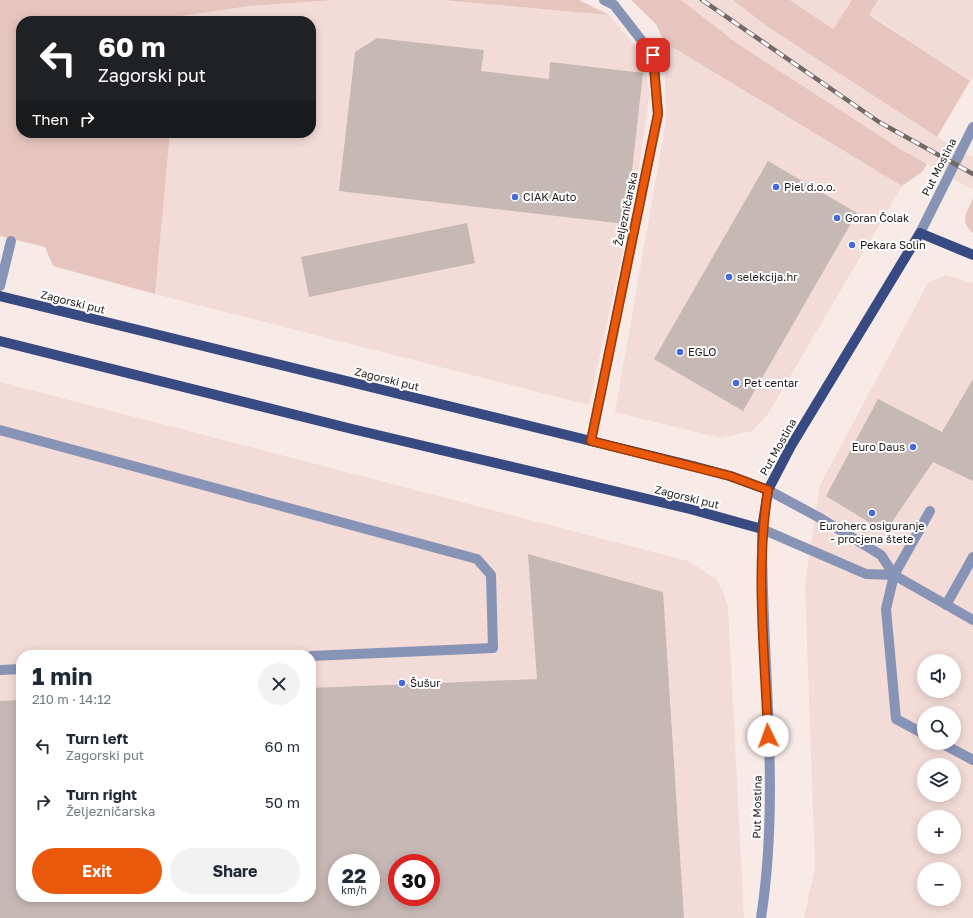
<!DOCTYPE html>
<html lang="en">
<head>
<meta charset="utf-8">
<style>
  :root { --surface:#fff; --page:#f2f2f3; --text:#1f2937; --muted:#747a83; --accent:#ea580c }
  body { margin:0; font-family:"Golos Text",sans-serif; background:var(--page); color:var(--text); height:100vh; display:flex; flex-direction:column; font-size:15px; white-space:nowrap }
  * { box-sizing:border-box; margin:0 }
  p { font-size:13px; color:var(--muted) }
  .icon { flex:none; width:22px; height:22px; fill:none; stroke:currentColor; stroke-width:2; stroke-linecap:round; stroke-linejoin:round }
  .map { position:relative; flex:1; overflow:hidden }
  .drawer { position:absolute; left:16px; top:650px; width:300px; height:252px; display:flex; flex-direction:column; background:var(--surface); border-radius:16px; box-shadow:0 2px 10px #0003 }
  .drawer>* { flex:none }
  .hud { position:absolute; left:16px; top:16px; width:300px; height:122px; border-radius:16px; box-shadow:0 2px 10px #0003; background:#202124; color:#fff; overflow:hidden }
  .tools { position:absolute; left:917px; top:654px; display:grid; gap:8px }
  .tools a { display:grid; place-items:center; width:44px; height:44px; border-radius:50%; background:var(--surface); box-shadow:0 2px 10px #0003; font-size:20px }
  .speed { position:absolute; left:328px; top:854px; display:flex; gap:8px; font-size:20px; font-weight:700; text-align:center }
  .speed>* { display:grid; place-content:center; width:52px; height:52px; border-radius:50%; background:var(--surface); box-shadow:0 2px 10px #0003; line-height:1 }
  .speed small { font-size:10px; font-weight:400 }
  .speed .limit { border:6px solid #d22; background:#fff; color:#111 }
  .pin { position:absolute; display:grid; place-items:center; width:34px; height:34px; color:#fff; margin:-17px; border-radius:8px; box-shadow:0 2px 6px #0006 }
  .me { position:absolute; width:44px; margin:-22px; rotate:357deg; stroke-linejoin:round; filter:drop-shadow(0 0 3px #0008) }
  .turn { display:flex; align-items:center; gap:14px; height:84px; padding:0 16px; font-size:18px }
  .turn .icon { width:52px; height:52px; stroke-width:2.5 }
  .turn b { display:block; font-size:28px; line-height:34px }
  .then { display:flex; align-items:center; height:38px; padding:0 16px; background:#0003; gap:8px; font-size:15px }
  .round { display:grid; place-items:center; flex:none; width:42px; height:42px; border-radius:21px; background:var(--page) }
  .summary { display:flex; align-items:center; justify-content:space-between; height:68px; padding:0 16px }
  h1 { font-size:24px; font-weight:700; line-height:30px }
  .action { display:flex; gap:8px; margin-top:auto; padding:8px 16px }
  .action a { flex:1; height:46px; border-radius:24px; background:var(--accent); color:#fff; font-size:16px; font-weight:700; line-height:46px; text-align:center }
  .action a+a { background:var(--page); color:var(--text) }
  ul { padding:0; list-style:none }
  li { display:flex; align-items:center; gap:12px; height:56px; padding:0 16px }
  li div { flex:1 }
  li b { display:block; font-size:15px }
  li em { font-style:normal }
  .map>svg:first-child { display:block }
  .built { fill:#f3dcd7; fill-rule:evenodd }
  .green { fill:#e6c5be }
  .building { fill:#c6b8b5; fill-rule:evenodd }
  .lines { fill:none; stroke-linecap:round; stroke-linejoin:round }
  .service { stroke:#8794b5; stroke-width:10 }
  .minor { stroke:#8794b5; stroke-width:10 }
  .primary { stroke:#374a82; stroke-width:10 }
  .rail-casing { stroke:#726968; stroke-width:4.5 }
  .rail { stroke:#fff; stroke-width:3; stroke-dasharray:9; stroke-linecap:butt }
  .route-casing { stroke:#983908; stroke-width:10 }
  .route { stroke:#ea580c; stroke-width:7 }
  .poi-dot { fill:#4769dc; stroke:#fff; stroke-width:1.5 }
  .labels { text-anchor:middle; stroke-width:4; stroke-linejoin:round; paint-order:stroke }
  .street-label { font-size:11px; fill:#1d1817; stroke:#fff }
  .poi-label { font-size:11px; fill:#1d1817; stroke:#fff; text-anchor:start }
</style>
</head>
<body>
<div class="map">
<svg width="973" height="918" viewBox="0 0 973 918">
  <rect width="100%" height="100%" fill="#f8eae7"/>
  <!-- built -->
  <g class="built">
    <path d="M334,0H442L609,15L641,53L650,92L635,195L589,405L155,294L170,133H311V21H180L181,16L250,6Z"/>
    <path d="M681,0H733L768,27L937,137L973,157V190L897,147L738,44Z"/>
    <path d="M790,0H852L833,29Z"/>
    <path d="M878,0H973V77L970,81L869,14Z"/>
    <path d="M664,42L902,186L768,414L752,431L720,438L615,412L666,121Z"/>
    <path d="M946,275L973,283V918H804L815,867L805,584L820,485L928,283ZM924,661H954V691H924ZM924,713H954V743H924ZM924,765H954V795H924ZM924,817H954V847H924ZM924,869H954V899H924Z"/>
    <path d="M0,382L688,561L716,579L723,591L728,607L744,918H0ZM21,655H311V897H21ZM337,863H371V897H337ZM397,863H431V897H397Z"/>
  </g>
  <!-- green -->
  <g class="green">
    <path d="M0,0H334L250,6L181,16L180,21H21V133H170L155,294L53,266L45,247L0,236Z"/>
    <path d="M442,0H579L609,15Z"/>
    <path d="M631,0H681L738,44L897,147L927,164L922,172L902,186L664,42L656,24Z"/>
    <path d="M733,0H790L833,29L852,0H878L869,15L970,81L937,137L768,27Z"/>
    <path d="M973,198V233C959,220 967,213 973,198Z"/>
  </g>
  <!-- building -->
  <g class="building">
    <path d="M377,38L484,50L481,71L549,79L550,62L643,73L626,224L339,191L355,52Z"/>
    <path d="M768,161L857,213L743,411L654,359Z"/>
    <path d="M467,223L475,263L309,297L301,257Z"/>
    <path d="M973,379V481L933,462L885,532L826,496L878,399L942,432Z"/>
    <path d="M528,554L663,592L684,918H0V701L21,700V897H311V688L537,679ZM337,863H371V897H337ZM397,863H431V897H397Z"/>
  </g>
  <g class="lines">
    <!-- service -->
    <g class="service">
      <path d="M0,286L11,241"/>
      <path d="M0,430L477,559L491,575L493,648L311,656"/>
      <path d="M768,490L820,518L881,555L894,575L973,620"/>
      <path d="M762,529L866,574L894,575"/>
      <path d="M946,605L973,557"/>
      <path d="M0,670L21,669"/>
      <path d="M924,734L896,719L886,609L894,575L930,511"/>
      <path d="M941,743L973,760"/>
    </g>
    <!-- minor -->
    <g class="minor">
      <path d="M920,233L973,127"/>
      <path d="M591,441L658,114L653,55L614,5L604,0"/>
      <path d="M761,918C781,789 761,659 762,529"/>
    </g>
    <!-- primary -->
    <g class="primary">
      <path d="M0,296L693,466L730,476L768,490"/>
      <path d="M0,341L352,429L690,509L762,529L768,490L791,446L920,233L973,255"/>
    </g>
    <defs>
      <path id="rail" d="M702,0L879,122L973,174"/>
    </defs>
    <!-- rail casing -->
    <use href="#rail" class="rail-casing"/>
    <!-- rail -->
    <use href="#rail" class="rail"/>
  </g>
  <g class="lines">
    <defs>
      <path id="route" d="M653,55L658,114L591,441L730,476L768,490C755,570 765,655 768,736"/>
    </defs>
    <!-- route casing -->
    <use href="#route" class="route-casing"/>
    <!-- route -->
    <use href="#route" class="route"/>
  </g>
  <!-- markers -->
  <g class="poi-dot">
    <circle cx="776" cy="187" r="4"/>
    <circle cx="515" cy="197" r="4"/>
    <circle cx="837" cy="218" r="4"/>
    <circle cx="852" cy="245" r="4"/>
    <circle cx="729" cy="277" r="4"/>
    <circle cx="680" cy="352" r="4"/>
    <circle cx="736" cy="383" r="4"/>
    <circle cx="913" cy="447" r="4"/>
    <circle cx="872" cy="513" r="4"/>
    <circle cx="402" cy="683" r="4"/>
  </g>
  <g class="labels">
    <!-- street labels -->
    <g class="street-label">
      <text transform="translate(939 167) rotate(-63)" y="4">Put Mostina</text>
      <text transform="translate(626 209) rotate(-78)" y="4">Željezničarska</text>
      <text transform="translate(73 302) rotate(14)" y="4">Zagorski put</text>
      <text transform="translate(387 379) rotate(14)" y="4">Zagorski put</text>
      <text transform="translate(778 447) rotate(-61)" y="4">Put Mostina</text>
      <text transform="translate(687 497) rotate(14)" y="4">Zagorski put</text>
      <text transform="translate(757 807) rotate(-89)" y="4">Put Mostina</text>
    </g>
    <!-- poi labels -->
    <g class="poi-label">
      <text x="784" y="191">Piel d.o.o.</text>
      <text x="523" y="201">CIAK Auto</text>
      <text x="845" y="222">Goran Čolak</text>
      <text x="860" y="249">Pekara Solin</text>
      <text x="737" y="281">selekcija.hr</text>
      <text x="688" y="356">EGLO</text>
      <text x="744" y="387">Pet centar</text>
      <text x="905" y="451" text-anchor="end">Euro Daus</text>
      <text x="872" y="530" text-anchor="middle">Euroherc osiguranje<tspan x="872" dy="13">- procjena štete</tspan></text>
      <text x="410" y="687">Šušur</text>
    </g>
  </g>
</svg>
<div class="tools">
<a><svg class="icon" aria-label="sound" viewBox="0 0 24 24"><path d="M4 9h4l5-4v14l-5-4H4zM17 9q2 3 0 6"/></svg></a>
<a><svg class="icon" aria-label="search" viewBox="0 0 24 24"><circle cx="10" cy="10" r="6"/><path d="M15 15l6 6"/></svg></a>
<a><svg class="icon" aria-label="layers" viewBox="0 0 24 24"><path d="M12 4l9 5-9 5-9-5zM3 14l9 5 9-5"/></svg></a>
<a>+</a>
<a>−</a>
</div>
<div class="speed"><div>22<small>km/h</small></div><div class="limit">30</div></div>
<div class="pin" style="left:653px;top:55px;background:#d93025"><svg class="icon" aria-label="arrive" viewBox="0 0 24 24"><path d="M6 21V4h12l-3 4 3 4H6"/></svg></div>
<svg class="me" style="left:768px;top:736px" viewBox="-20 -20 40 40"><circle r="19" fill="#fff"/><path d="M0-13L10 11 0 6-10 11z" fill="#ea580c"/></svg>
<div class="hud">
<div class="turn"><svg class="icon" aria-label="left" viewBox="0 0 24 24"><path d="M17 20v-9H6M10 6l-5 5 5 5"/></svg><div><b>60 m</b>Zagorski put</div></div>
<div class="then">Then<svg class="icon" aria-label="right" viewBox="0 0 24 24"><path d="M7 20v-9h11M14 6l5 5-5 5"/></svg></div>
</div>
<section class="drawer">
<div class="summary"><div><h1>1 min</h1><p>210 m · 14:12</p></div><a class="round"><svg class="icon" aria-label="close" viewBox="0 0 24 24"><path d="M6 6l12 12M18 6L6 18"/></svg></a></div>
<ul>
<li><svg class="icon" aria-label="left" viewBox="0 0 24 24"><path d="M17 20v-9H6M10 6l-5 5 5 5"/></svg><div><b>Turn left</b><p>Zagorski put</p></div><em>60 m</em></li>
<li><svg class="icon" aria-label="right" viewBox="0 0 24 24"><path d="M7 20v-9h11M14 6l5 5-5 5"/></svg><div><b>Turn right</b><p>Željezničarska</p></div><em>50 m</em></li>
</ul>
<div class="action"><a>Exit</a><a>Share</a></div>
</section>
</div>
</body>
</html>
